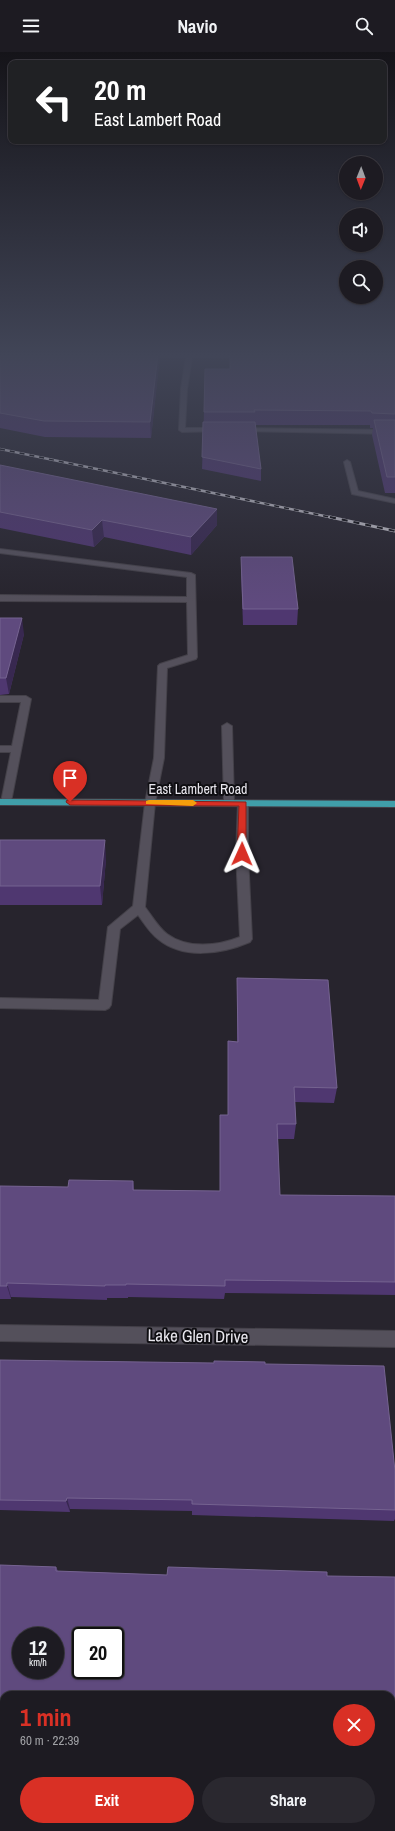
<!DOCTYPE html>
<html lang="en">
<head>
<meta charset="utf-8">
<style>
  :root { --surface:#1d1b22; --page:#2a282f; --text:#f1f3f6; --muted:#a0a1a5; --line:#3b3940; --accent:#d93025 }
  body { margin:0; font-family:"Archivo Narrow",sans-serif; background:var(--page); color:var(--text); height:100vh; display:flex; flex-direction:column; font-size:15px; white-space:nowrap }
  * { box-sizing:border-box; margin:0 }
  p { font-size:13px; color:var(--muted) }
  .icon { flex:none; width:22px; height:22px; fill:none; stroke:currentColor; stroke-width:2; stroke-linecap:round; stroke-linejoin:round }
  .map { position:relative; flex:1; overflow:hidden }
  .side { position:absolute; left:0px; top:1639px; width:395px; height:140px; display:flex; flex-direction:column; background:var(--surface); border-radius:12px 12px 0 0; box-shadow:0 1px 3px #0004,0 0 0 1px var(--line) }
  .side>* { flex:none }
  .hud { position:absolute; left:8px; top:8px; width:379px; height:84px; border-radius:8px; box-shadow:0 1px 3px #0004,0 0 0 1px var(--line); background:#202124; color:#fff; overflow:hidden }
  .needle { width:26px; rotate:181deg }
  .buttons { position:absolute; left:339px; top:104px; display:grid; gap:8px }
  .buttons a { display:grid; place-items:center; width:44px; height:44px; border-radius:50%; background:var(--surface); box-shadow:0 1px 3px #0004,0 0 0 1px var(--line); font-size:20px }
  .speed { position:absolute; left:12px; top:1575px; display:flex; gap:8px; font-size:20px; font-weight:700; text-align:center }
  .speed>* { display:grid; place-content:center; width:52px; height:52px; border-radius:50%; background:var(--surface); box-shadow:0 1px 3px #0004,0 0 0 1px var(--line); line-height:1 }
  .speed small { font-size:10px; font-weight:400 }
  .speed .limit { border:2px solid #111; border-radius:6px; background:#fff; color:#111 }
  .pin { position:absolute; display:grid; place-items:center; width:34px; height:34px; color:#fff; margin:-41px -17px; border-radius:50% 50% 50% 0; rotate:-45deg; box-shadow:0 0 4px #0007 }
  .pin .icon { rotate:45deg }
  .me { position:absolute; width:44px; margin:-22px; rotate:1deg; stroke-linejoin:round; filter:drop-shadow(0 0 3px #0008) }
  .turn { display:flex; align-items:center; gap:14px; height:84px; padding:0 20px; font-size:18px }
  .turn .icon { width:52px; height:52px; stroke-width:2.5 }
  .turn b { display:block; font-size:28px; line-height:34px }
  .round { display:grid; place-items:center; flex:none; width:42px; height:42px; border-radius:21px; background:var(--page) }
  .headline { display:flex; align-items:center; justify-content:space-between; height:68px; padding:0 20px }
  h1 { font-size:24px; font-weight:700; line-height:30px; color:var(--accent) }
  .cta { display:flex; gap:8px; margin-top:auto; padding:8px 20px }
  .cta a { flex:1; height:46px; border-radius:24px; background:var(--accent); color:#fff; font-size:16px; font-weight:700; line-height:46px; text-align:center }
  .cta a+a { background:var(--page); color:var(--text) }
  header { display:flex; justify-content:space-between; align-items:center; height:52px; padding:0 20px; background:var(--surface); font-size:18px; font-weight:700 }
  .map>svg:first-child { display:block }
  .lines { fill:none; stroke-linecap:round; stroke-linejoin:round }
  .minor-casing { stroke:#444149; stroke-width:2 }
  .major-casing { stroke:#444149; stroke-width:2 }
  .minor { fill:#54505b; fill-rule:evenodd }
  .major { fill:#409ea9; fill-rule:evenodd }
  .rail-far1-casing { stroke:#c1bfc6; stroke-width:2.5 }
  .rail-casing { stroke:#c1bfc6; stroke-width:3 }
  .rail-far1 { stroke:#0f0e12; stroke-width:1.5; stroke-dasharray:5; stroke-linecap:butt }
  .rail { stroke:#0f0e12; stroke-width:2; stroke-dasharray:6; stroke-linecap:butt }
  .wall { fill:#4f3770 }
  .shaded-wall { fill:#382850 }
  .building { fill:#5f4a7e; stroke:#756390; fill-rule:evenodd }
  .route { fill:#d93025; stroke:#8d1f18 }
  .slow { fill:#f59e0b }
  .labels { text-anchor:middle; stroke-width:4; stroke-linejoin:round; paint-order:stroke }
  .street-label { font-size:14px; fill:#e9e7ee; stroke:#0f0e12 }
  .near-street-label { font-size:17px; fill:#e9e7ee; stroke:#0f0e12 }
</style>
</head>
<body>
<header><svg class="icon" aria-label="menu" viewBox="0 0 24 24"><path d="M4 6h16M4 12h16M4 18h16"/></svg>Navio<svg class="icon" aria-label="search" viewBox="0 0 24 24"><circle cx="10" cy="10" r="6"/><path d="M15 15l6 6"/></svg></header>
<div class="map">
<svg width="395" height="1779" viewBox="0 0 395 1779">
  <rect width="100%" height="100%" fill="#27242d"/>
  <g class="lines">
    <defs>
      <g id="minor">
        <path d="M131,302L248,303V305L246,306L192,305L187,337L185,376H219L222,378L221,379L182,380L179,378L181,337L186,305Z"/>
        <path d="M240,376L395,378V382L238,379L237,378Z"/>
        <path d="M347,408L350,410L358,439L395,447V451L352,442L344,410Z"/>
        <path d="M0,497L191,521L195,523L197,605L196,607L167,616L164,706L155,751L145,855C152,864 158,875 167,882C187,897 218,894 240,885L236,802L238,751L243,748L248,751V802L252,887L250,890C222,902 183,908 158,887C150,881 144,871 138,863L120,877L111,953L109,956L105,958L0,956V946L99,948L108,875L133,854L145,751L154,706L158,614L160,612L188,603L187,550L0,549V543L187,545V525L0,501Z"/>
        <path d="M0,644H26L31,647L11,750L6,753L1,750L11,700H0V694H12L21,650H0Z"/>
        <path d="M227,671L232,674L234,751L229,754L224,751L222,674Z"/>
        <path d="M0,1273L395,1279V1295L0,1289Z"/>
      </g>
      <path id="major" d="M0,747L395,749V755L0,753Z"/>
    </defs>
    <!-- minor casing -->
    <use href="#minor" class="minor-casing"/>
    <!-- major casing -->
    <use href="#major" class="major-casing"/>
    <!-- minor -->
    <use href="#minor" class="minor"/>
    <!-- major -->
    <use href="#major" class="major"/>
    <defs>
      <path id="rail-far1" d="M0,397L334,466"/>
      <path id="rail" d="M330,465L395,479"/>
    </defs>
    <!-- rail-far1 casing -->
    <use href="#rail-far1" class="rail-far1-casing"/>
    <!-- rail casing -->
    <use href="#rail" class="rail-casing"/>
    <!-- rail-far1 -->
    <use href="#rail-far1" class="rail-far1"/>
    <!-- rail -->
    <use href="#rail" class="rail"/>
  </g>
  <!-- wall -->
  <g class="wall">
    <path d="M0,302H160L151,386L45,385L0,376Z"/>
    <path d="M230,302H395V441H385L372,383L373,376H370V373H255L261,417V429L202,417L204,360L230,317Z"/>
    <path d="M0,413L217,457V473L191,503L104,485L94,495L0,476Z"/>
    <path d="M241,505L298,557L297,573H243L241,520Z"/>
    <path d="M0,566L24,582L9,642L0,643Z"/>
    <path d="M0,788L106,807L102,853H0Z"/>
    <path d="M237,926L337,1036L334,1051L295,1050L296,1072L294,1087H278L280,1143L395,1144V1243L225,1241L224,1247L128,1245V1246H107V1248L11,1245V1247H0V1134L68,1135L133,1129L134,1138L220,1139V1063H228V989L237,990Z"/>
    <path d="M0,1308L265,1312L395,1419V1467L394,1469L192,1463V1459L70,1457V1460L0,1458Z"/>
    <path d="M0,1513L56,1515L58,1519L167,1523L327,1524L395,1525V1766L391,1719V1643H4V1767H0Z"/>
  </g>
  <!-- shaded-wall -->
  <g class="shaded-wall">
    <path d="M158,302H160V305L151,386L150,370Z"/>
    <path d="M217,457V473L191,503V485Z"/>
    <path d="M102,468L104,485L94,495L92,478Z"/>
    <path d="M22,566L24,582L9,642L6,626Z"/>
    <path d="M105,788L106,807L102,853L100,834Z"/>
    <path d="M7,1231L11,1245V1247L7,1234Z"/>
    <path d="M67,1446L70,1457V1460L66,1449Z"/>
  </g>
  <!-- building -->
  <g class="building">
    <path d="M0,302H158L150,370L44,369L0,361Z"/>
    <path d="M230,302H395V362L372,361L371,359L254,358L255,360H204L205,317H230Z"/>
    <path d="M374,368H395V425H387Z"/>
    <path d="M203,370H255L261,417L202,405Z"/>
    <path d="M0,413L217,457L191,485L102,468L92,478L0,460Z"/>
    <path d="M241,505H292L298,557H243Z"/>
    <path d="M0,566H22L6,626H0Z"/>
    <path d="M0,788H105L100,834H0Z"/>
    <path d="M237,926L328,928L337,1036L294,1035L296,1072H277L280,1143L395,1144V1230L225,1228V1234L126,1232V1233H105V1234L7,1231V1234H0V1134L68,1135L69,1128L133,1129V1138L220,1139V1063H228V989L238,990Z"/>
    <path d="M0,1308L214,1311V1309L265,1310V1312L384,1314L395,1419V1458L192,1452V1448L67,1446L66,1449L0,1448Z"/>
    <path d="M0,1513L56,1515V1519L167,1523L168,1515L327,1520V1524L395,1525V1712H391V1643H4V1764H0ZM21,1584H55V1618H21ZM81,1584H115V1618H81Z"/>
  </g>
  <!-- sky -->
  <linearGradient id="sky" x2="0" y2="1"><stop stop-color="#151419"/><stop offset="0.55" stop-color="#414557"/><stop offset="1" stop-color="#414557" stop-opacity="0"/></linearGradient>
  <rect width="395" height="551" fill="url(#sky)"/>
  <!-- route -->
  <path class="route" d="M67,748L246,750V802L242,805L237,802L239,754L70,753L66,750Z"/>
  <!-- slow -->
  <path class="slow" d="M149,748H193L197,751L193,754L146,752V749Z"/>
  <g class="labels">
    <!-- street labels -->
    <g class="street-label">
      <text x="198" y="742">East Lambert Road</text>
    </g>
    <!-- near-street labels -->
    <g class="near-street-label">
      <text transform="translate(198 1284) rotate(1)" y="6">Lake Glen Drive</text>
    </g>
  </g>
</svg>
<div class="buttons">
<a><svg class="needle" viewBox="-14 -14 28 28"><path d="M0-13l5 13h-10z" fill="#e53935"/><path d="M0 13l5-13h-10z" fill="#a0a1a5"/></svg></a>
<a><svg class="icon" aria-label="sound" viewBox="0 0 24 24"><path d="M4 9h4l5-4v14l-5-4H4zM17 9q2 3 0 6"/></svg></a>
<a><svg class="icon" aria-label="search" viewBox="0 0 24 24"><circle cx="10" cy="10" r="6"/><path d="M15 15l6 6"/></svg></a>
</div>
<div class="speed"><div>12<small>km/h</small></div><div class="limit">20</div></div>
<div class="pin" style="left:70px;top:750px;background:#d93025"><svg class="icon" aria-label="arrive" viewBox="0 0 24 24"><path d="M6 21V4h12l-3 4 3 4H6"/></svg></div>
<svg class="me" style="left:242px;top:802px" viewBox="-20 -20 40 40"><path d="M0-17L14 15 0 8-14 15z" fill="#d93025" stroke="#fff" stroke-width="4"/></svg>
<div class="hud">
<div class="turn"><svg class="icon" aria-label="left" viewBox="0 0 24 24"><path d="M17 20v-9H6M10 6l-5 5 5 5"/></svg><div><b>20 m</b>East Lambert Road</div></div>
</div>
<section class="side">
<div class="headline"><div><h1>1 min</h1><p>60 m · 22:39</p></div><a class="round" style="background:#d93025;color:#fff"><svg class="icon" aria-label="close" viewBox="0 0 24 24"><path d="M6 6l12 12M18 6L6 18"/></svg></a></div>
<div class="cta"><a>Exit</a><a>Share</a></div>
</section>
</div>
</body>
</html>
